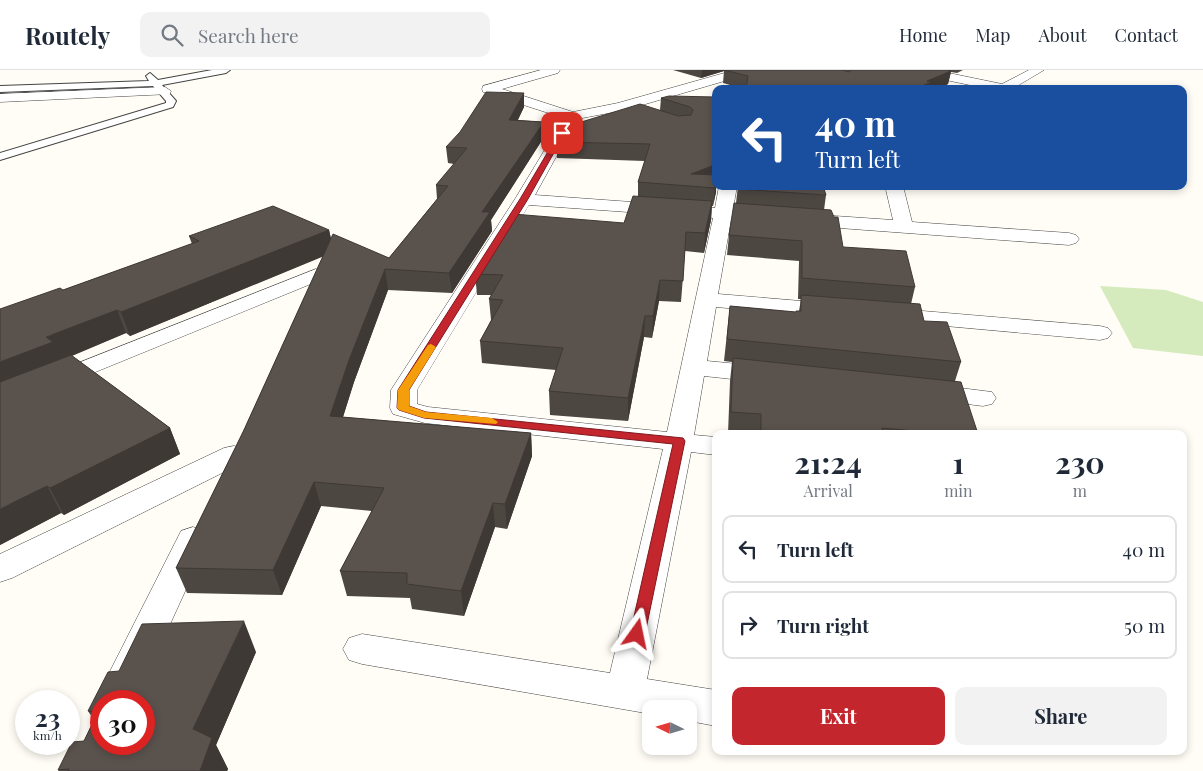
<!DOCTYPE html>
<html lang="en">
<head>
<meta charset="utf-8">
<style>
  :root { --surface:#fff; --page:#f2f2f3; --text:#1f2937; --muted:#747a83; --line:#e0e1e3; --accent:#c4262e }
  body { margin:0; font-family:"Playfair Display",serif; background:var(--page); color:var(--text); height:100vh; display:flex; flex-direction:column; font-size:19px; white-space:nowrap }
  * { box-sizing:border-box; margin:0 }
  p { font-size:16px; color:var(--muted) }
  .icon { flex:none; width:28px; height:28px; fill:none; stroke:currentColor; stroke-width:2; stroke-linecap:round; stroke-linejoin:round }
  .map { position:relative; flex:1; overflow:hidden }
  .side { position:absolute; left:712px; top:360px; width:475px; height:325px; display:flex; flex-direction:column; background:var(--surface); border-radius:10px; box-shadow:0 2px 8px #0003 }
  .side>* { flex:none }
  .top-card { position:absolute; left:712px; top:15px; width:475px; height:105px; border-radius:10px; box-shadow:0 2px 8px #0003; background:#1a4fa0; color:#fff; overflow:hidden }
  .needle { width:32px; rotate:275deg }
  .fabs { position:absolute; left:642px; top:630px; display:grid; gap:10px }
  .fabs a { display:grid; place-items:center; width:55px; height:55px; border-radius:10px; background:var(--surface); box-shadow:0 2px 8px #0003; font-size:25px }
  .speed { position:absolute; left:15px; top:620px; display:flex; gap:10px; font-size:25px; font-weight:700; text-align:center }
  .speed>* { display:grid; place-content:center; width:65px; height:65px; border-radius:50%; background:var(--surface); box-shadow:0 2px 8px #0003; line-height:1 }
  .speed small { font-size:12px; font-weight:400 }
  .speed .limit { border:8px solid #d22; background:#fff; color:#111 }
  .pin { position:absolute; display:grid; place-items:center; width:42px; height:42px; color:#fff; margin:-21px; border-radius:10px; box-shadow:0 2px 8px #0006 }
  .me { position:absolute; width:55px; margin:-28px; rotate:12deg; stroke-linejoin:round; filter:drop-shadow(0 0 4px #0008) }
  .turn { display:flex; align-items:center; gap:18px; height:105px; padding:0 20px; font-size:22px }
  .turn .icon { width:65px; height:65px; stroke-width:2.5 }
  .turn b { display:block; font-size:35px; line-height:42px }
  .eta { display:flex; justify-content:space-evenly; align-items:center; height:85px; text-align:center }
  .eta b { font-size:30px; font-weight:700; line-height:35px }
  .primary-button { display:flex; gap:10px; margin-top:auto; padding:10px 20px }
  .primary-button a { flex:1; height:58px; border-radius:10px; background:var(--accent); color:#fff; font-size:20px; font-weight:700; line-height:58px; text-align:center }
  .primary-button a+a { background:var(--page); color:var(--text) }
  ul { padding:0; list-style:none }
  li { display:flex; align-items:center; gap:15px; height:68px; margin:0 10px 8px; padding:0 10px; border:2px solid var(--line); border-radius:10px }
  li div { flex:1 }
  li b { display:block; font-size:19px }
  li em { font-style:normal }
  header { display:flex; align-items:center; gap:30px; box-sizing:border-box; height:70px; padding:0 25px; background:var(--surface); border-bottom:1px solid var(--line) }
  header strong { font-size:24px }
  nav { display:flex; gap:28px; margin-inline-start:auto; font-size:18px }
  .search { width:350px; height:45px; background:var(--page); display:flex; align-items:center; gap:12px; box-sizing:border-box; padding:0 18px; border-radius:10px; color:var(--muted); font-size:19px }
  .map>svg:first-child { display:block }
  .green { fill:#d5ebbd }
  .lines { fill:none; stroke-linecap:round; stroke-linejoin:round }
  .service-casing { stroke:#444; stroke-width:2 }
  .minor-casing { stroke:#444; stroke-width:1 }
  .service { fill:#fff; fill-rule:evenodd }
  .minor { fill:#fff; fill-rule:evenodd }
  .wall { fill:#4d4742 }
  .shaded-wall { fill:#3f3936 }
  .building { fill:#5a524d; stroke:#3f3936; fill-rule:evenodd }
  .route { fill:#c4262e; stroke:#7f191e }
  .slow { fill:#f59e0b }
</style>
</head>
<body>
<header>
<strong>Routely</strong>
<div class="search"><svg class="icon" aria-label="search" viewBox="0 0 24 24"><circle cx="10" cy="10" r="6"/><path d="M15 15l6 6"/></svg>Search here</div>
<nav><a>Home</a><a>Map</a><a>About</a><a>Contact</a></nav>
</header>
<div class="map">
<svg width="1203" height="701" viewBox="0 0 1203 701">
  <rect width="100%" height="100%" fill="#fffdf5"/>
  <!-- green -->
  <path class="green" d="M1100,216L1166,220L1203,232V286L1133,278Z"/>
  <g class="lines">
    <defs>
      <path id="service" d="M212,0H230L226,3L162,15L176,31L173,37L0,90V83L166,33V31L153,16L0,22V16L149,11L146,6L150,3L158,10Z"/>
      <g id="minor">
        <path d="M541,0H560L558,3L502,19L573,42L618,33L735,0H754L752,3L625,40L577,49L535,125L715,138L719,116H737L733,139L893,150L886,120L889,116H901L904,120L912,152L1069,163L1076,165L1079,169L1076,173L1069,175L731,150L718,224L837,234L845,236L848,241L845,246L837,248L716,237L707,291L769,297L778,300L782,305L778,310L769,313L704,306L694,365L716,367V385L691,382L647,609L716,620V656L689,651V639H651V644L362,594L349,590L343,579L349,568L362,564L610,603L663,379L425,353L393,344L390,338L391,320L515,129L564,48L483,22L482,19L483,16ZM529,135L713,148L667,362L428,337L417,334V320Z"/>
        <path d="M916,0H934L1002,14L1029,0H1044L1012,19H989L917,4Z"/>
        <path d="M165,17L171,21L170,24L0,32V24Z"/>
        <path d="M316,199L323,201L327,205L323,209L0,341V324Z"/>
        <path d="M887,238L1100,256L1108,258L1112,263L1108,268L1100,270L879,250L876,245L879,240Z"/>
        <path d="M928,314L992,322L996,328L992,334L983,336L919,328L915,322L919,316Z"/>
        <path d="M234,376L244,378L249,385L244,392L12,508L0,512V484L224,378Z"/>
        <path d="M193,457L205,461L209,469L135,631H101V643L95,631L101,619L177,469L181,461Z"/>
      </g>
    </defs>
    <!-- service casing -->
    <use href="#service" class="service-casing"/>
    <!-- minor casing -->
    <use href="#minor" class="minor-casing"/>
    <!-- service -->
    <use href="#service" class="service"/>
    <!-- minor -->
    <use href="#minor" class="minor"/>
  </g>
  <!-- wall -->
  <g class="wall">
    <path d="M673,0H963L957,3L951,2L948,14L937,19H744L723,13L724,1L701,8Z"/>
    <path d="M524,23V37L518,50L544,52V67L491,150L492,161L452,223L388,220L354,312L343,347L531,363L532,386L507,459L495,457L464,546L412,539L410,528L347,526L340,501L372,441L321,436L282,525L187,523L176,498L243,362L323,186L130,266L126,263L72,286L170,358L180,384L64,445L61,443L0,475L63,220L192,174L189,166L329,160L331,169L389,188L437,129L436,115L454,94L448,93L446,77Z"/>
    <path d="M716,27L712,104L716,105V122L713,136H712L711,150L704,183L685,181L681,232L659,231L652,268L644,267L628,351L550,345L549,321L556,300L482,293L480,271L491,250L489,229L491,225H477L475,204L624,153L638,126V112L645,91L557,88V72L660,40L661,28Z"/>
    <path d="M738,116L826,125L824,140L843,177L915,217L911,234L924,251L961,292L955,311L978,364H728L730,311L732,292L724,291L730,236L795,242L799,241L801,229H798L799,191L727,185L729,165L736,133Z"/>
    <path d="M256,582L216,675L228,699L227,701H59L58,700L84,671L94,650L88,641Z"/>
  </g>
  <!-- shaded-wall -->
  <g class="shaded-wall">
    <path d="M702,0H728H724V1L701,8Z"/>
    <path d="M951,1L948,14L937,19H914L927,11Z"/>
    <path d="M524,23V37L510,65L509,50Z"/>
    <path d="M544,52V67L491,150L492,161L452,223L449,203L482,142Z"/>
    <path d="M716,70V79L710,113L691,104Z"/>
    <path d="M716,111V122L713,136L715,118Z"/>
    <path d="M712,131L711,150L704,183L705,163Z"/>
    <path d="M329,160L334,182L130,266L121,242Z"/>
    <path d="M385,199L388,220L354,312L336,369L330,346L349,290Z"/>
    <path d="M660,210L659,231L652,268L653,246Z"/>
    <path d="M117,240L126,263L61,290L0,322V292L46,267Z"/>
    <path d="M645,246L644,267L628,351V328Z"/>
    <path d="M170,358L180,384L64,445L50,418Z"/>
    <path d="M531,363L532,386L507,459L505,434Z"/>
    <path d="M314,412L321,436L282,525L273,500Z"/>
    <path d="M47,416L61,443L0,475V439Z"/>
    <path d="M493,433L495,457L464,546L461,521Z"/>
    <path d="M244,551L256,582L216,675L228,699L227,701H200L193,659Z"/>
  </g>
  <!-- building -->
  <g class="building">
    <path d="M724,0H842L849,2L851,0H947L951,1L927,11L932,12L914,19H746L748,6Z"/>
    <path d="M486,22L524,23L509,50L544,52L482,142H490L449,203L385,199L349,290L330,346L531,363L505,434L493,433L461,521L407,514V503L340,501L384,418L314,412L273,500L176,498L243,362L333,164L389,188L448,116L436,115L467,78L446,77L460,62Z"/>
    <path d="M669,26L716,27V70L712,96L691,104L716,105L715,118L638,112L650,74L557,72L565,57L640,34L678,46L691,45L693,40L690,37L661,28Z"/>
    <path d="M738,116H823L826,125L737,119Z"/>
    <path d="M633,126L712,131L705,163L686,162L683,211L660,210L653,246H645L628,328L549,321L563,278L480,271L503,230L489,229L503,205L475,204L513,144L624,153Z"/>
    <path d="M734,133L831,140L834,147H838L843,177L906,181L915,217L802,208V171L729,165Z"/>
    <path d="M273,136L329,160L121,242L117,240L46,267L53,272L0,292V239L60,218L63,220L199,171L189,166Z"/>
    <path d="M801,225L920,234L924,251L947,252L961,292L727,269L730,236L796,242V241H801Z"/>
    <path d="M71,285L170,358L50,418L47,416L0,439V312Z"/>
    <path d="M733,288L961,312L978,364H948L882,358L883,364H761V344L731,342Z"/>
    <path d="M244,551L193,659L212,668L200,701H68L69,699L58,700L72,672L84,671L97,644L95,641H88L108,602L119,601L142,554ZM101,631H144V674H101Z"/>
  </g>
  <!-- route -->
  <path class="route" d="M562,61L565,63L528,129L409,320V336L426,342L683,368L685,371L645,564L643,569L637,571L632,569L630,564L673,374L424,348L399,340L397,338L398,320L520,129L559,63Z"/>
  <!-- slow -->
  <path class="slow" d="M431,274L436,277L409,320V336L426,342L492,348L498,352L496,354L424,348L399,340L397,338L398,320L428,275Z"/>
</svg>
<div class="fabs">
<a><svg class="needle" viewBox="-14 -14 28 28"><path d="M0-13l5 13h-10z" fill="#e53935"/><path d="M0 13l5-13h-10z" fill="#747a83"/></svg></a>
</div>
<div class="speed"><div>23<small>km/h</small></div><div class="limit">30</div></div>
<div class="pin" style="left:562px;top:63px;background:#d93025"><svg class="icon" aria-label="arrive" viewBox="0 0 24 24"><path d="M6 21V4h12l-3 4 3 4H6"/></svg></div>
<svg class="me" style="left:637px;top:564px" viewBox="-20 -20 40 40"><path d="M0-17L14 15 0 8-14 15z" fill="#c4262e" stroke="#fff" stroke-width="4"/></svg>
<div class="top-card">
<div class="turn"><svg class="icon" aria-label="left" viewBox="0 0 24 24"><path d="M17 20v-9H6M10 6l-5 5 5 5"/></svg><div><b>40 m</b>Turn left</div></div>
</div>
<section class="side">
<div class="eta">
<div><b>21:24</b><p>Arrival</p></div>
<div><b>1</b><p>min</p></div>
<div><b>230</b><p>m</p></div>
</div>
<ul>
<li><svg class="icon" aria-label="left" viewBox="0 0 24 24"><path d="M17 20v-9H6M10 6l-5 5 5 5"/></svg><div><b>Turn left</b></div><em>40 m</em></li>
<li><svg class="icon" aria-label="right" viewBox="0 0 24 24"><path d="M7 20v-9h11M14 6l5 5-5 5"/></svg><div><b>Turn right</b></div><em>50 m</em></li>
</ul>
<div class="primary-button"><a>Exit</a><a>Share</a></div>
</section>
</div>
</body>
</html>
